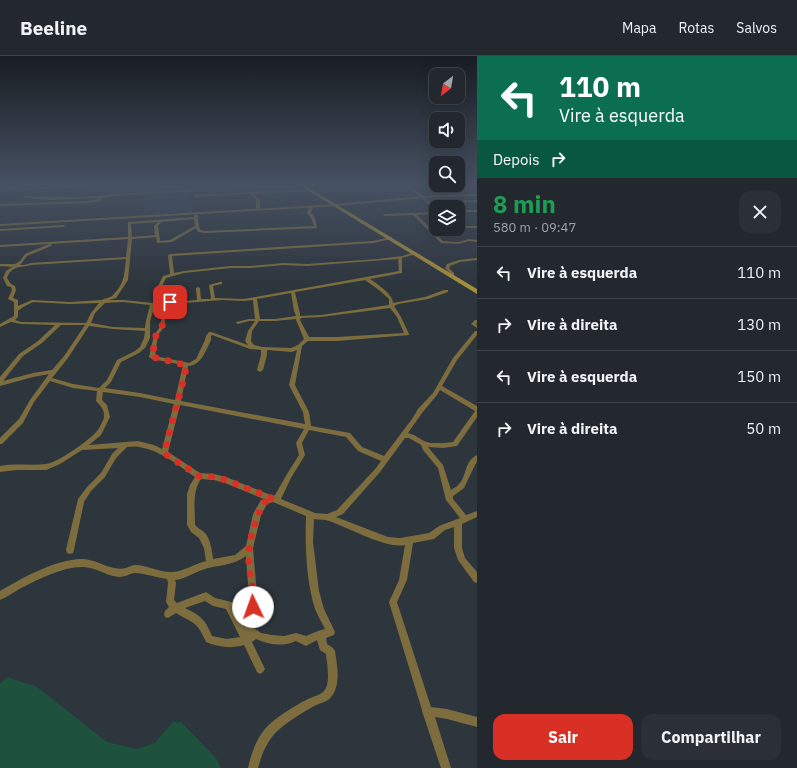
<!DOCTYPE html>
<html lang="pt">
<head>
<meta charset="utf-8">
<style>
  :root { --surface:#22282e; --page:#2a3036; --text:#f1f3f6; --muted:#a2a6aa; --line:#3f444a; --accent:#d93025 }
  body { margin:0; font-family:"IBM Plex Sans",sans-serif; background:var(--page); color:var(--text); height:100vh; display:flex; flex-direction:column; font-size:15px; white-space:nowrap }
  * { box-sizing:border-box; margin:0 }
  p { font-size:13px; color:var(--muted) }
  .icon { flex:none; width:22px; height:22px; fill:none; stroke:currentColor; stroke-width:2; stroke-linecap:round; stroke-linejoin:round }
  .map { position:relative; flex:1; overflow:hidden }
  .drawer { display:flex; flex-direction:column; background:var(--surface); width:320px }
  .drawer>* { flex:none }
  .guide { background:#0b6e4f; color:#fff; overflow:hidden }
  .needle { width:26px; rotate:211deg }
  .buttons { position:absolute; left:429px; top:12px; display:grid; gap:8px }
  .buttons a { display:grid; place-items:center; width:36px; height:36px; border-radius:8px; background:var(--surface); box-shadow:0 4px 16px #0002,0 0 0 1px var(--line); font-size:20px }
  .pin { position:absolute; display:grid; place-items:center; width:34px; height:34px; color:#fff; margin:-17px; border-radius:8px; box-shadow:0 2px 6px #0006 }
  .me { position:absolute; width:44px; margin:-22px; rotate:357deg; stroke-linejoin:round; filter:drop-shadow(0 0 3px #0008) }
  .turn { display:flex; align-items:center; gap:14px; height:84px; padding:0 16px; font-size:18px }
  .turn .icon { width:52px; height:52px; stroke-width:2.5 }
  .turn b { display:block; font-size:28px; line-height:34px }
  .then { display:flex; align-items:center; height:38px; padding:0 16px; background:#0003; gap:8px; font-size:15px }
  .round { display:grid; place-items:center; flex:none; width:42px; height:42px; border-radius:12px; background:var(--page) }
  .overview { display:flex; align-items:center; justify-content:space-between; height:68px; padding:0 16px }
  h1 { font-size:24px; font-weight:700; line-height:30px; color:#1e9e55 }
  .primary-button { display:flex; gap:8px; margin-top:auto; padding:8px 16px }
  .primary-button a { flex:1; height:46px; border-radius:12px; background:var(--accent); color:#fff; font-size:16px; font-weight:700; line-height:46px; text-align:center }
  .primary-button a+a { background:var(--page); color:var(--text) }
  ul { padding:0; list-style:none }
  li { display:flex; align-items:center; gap:12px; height:52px; padding:0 16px; border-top:1px solid var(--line) }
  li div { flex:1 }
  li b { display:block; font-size:15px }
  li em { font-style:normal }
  header { display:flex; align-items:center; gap:24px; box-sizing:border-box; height:56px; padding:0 20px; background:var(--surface); border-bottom:1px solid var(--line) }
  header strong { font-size:19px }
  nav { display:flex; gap:22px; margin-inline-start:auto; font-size:14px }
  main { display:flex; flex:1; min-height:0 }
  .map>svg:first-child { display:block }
  .built { fill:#33404c }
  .green { fill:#1f523d }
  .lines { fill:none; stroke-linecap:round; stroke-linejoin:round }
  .minor { fill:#7d6d3e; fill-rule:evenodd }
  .tertiary { fill:#7d6d3e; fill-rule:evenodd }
  .secondary { fill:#a68c3c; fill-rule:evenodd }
  .route { stroke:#d93025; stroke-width:7; stroke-dasharray:0 12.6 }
</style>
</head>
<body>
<header>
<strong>Beeline</strong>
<nav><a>Mapa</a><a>Rotas</a><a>Salvos</a></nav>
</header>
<main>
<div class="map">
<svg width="477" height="712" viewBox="0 0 477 712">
  <rect width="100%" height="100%" fill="#2d353d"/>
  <!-- built -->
  <path class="built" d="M189,135L193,151L192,157L143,159L146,138Z"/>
  <!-- green -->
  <path class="green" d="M7,621L37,631L107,686L137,693L155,687L173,666H181L216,702L221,712H0V628Z"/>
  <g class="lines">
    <!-- minor -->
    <g class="minor">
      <path d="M53,129H56L57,130L116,129L114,130L0,135V133L54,130Z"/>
      <path d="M280,129H296L294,130L114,140L102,142L101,145L88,147L0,150V148L88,145L98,143V142L49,144L24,142L23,141L25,140C55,142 85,142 114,138Z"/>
      <path d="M342,129L362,130L387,129L362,132Z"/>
      <path d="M404,129H407L424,140L429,146L477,144V146L431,148L436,153V158L417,159L427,169H436V171H429L443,185L458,186L469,183L477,184V186L469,185L458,188L441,187L413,159L384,160L383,159L385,158L436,156L422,142Z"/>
      <path d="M477,130V132L450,133L448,132L450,131Z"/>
      <path d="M310,133L311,135L252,138L260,143V154L258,155L256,154V143L249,138L195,141L193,140L195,139Z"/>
      <path d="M311,150L313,151L311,157L315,162L317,172L205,177L198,176L196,172L172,186L157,187L156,181L132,183L128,224L116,242L109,244H123L153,247L161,244L157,232L163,220L170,218L168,199L170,198L373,185L391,181H392V183L373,187L172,200L174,217L184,215L230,210H250L283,207L307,208L377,203L402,200L415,196L417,197L416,198L402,202V217L370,223C377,228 393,238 393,247L425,241L444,234H448V236L428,243L398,248L394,250L401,261L409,278V279L337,285H308L302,290L295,329L309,356L311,370L350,377L362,391L384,400L412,363L418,353L433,337L453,302L475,275H477V279L457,304L442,330L477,350V361L457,390L443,392L428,391L443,409L451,434C453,432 457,431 459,428C467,420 464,405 477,399V406L475,409L464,432L453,440V443L466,459L477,455V461L462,468V492L465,502L477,516V527L474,526L458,504L454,492V471L445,474L434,483L413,487L407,524L397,546L431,651L447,653L477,661V671L447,663L435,661L451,712H441L422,655V654L389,546L399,524L405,489C385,493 350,472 329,465C324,463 319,464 314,463L313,486L319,535L324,553L335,576L334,579L326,582L327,588L333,592L335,595C337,609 341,627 332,640C328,646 320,647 314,650C302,657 280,670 272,681C265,690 261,701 258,712H248C251,699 256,683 265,673C274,662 296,649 308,643C314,640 323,639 326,632C330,622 327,608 326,598L320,594L317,584L306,590L296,585C282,591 269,589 256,583L252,586L265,613L263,616L260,618L257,616L244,589C230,593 219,591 206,586C197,565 194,568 176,557L168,562L165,561L164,558L165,555L169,551L166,546L168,527L167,523C160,522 139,516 134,517C129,518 125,521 119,521C107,520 97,512 84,511C64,510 39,523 21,532C14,536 7,541 0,544V535C24,521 54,504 82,503C94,503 103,510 114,512C118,513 122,513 126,512C129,511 132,509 135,509C146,509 159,516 171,516C183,516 194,508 206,505L204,492L199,482L191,476L187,469V438L190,429L195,421C178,409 160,394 139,391C135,390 131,391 127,391L116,402L105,421L91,435L84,446L74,494L73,497L70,498L67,497L66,494L78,443L87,431L101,417L112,398L118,392L82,394L60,408L46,414H17L0,416V410C16,407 31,410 46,408C57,407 90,384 97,375C99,373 104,363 104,361C105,354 100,349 96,345L97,335L73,332L50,325L34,346L23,367L2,388H0V382L19,363L30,344L49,318L33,321L0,330V321L19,298L38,285L55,269L21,268L11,266L0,271V268L14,260V246L8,243L12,234L11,231L7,230L3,222L6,215L12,211L0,210V208H15L20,205L25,198L49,188L0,191V189L128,181V166L194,161V159L196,158L198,159C198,165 199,169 200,174L205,175L314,170L311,162L307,157L309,151ZM194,163L195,170L170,184L160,185L158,170L161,166ZM158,166L154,170L155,179L132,181L131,168ZM128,183L126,201L31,207L24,209H20L27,200L51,190L52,189L50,188ZM126,203C124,218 125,227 113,239C111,242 105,242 102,244L70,246L32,244L18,250V244L13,242L16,234L15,230L11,228L7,222C12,209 20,212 31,209ZM398,203L399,215L244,243L215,242L213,230L222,228V226H220L209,229L211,242L210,243H201L200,232L198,231L196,232L197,244L185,245L165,244L161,232L166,222L184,217L230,212H250L283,209L307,210ZM365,224L379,234L389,243V249L321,259L300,260V258L295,236ZM291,237L294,255L296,260L275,263H260L257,243ZM222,244L244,245L253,244L255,263H249L236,266V267L238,268L249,265H255L248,275L245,285L248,289L211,276H209L206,280L205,284L196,303L189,307L155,300L158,279L164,271L167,253L172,247H185ZM33,246L70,248L99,247L91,257L86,267L21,266L15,264L18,261V255L23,251ZM123,246L150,249L146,265L145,272L113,271L91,267L95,257L105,247ZM163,246L167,247L163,253L160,271L154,279L149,301L152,303L183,309L175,344L140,337L105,332L111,326L121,306L139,297L145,292L150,282V265L155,249ZM390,252L397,261L404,277L337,281H309L300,264L301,262L321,261ZM296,263V264L304,283L298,289L291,292L262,291L254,289L251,285L252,275L259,265H275ZM61,269H85L64,300L52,314L33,317L3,325L23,300L42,287ZM89,270L113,273L145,275L144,282L140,291L135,295L117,304L107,324L99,332L73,328L52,322L68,302ZM212,279L250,293L261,294V299L257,314L260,316L263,314L267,299V294L292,296L297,294L289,329L303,356L305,368L181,345L188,310C201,310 206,294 211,284V280ZM440,334L475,355L453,386L443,387H430L424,385L414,379L408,377L422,357L437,339ZM103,336L140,341L174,348L162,393L154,389L138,385L89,389L101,379L110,361L107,349L102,344ZM180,349L304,373L296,387L299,399L287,418L275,439L273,440L226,421L214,418L200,417L168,396ZM309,374L346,381L358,395L381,405L376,412L337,454L327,458L315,457L281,443L291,422L305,399L302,387ZM405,382H409L421,389L423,394L438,412L446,444L460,462L439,470L429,477L400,482L388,481L336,461L343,458L380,416ZM201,423L214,424L225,427L264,443L261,444L253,458L246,490L235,499L213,503C212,495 211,484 205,477C202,473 197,473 195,468C195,453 192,436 201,423ZM273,446L306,460C305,490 306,524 315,553C318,560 322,567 325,573L318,575L306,580L296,577L284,580L272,579L261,577L254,572V558L257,551L259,540L256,528L253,492L261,459L267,448ZM246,500L248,528L251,540L249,551L246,558L245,572L232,546L215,542L206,536L177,547L174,544L176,527L175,524C185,523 193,517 202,514C216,509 233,510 246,500ZM205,545L213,550L226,553L240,581L227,583L212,580C205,563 201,560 185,552Z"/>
      <rect x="458" y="154" width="19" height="2"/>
      <path d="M63,169L65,170L64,171L0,175V173Z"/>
      <rect x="458" y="170" width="19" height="2"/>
      <path d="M477,202V204L460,206L450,210L449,212L454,217V222H452L450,217L445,212L447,208L459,204Z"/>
      <path d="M475,264H477V267L476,268L477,269V272L471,268Z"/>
    </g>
    <!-- tertiary -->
    <path class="tertiary" d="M477,138V140L434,141L336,150L0,170V168L336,148L434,139Z"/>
    <!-- secondary -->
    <path class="secondary" d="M299,129H304L477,233V238Z"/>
  </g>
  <!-- sky -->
  <linearGradient id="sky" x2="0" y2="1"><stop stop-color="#191d22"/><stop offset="0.56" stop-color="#465162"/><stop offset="1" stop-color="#465162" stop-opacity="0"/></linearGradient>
  <rect width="477" height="229" fill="url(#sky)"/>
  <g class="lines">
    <!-- route -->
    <path class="route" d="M170,246L165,253L162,271L156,279L152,301L186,309L185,318L164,397L199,420L214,421L226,424L274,443L264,446C254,466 247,488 249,511C251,525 256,537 253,551"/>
  </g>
</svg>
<div class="buttons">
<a><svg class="needle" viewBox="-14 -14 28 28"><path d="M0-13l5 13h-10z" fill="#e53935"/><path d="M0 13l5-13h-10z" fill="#a2a6aa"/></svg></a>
<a><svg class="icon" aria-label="sound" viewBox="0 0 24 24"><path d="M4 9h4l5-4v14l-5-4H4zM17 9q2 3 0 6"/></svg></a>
<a><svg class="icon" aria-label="search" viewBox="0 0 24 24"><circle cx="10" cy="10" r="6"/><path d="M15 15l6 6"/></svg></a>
<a><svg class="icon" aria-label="layers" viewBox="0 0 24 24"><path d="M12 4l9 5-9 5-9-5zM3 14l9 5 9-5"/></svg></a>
</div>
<div class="pin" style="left:170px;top:246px;background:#d93025"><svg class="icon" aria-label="arrive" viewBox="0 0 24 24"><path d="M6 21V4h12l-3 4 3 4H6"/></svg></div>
<svg class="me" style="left:253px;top:551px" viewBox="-20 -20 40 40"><circle r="19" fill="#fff"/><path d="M0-13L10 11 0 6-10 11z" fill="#d93025"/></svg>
</div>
<section class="drawer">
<div class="guide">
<div class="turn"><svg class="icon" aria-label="left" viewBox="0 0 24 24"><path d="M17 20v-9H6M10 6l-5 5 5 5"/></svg><div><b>110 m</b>Vire à esquerda</div></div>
<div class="then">Depois<svg class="icon" aria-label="right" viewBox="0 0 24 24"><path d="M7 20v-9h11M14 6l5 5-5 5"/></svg></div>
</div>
<div class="overview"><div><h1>8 min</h1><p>580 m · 09:47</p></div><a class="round"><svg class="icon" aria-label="close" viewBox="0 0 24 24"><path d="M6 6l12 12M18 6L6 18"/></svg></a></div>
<ul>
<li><svg class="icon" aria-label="left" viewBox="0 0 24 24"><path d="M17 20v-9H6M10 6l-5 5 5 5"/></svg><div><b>Vire à esquerda</b></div><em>110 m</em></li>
<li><svg class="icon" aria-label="right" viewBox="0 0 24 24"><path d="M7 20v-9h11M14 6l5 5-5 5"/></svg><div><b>Vire à direita</b></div><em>130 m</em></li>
<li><svg class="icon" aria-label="left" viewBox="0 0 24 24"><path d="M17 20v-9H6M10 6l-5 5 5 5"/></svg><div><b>Vire à esquerda</b></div><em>150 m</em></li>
<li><svg class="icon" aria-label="right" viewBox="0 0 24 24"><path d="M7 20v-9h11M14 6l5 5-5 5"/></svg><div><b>Vire à direita</b></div><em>50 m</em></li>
</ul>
<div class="primary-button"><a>Sair</a><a>Compartilhar</a></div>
</section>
</main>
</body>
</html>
